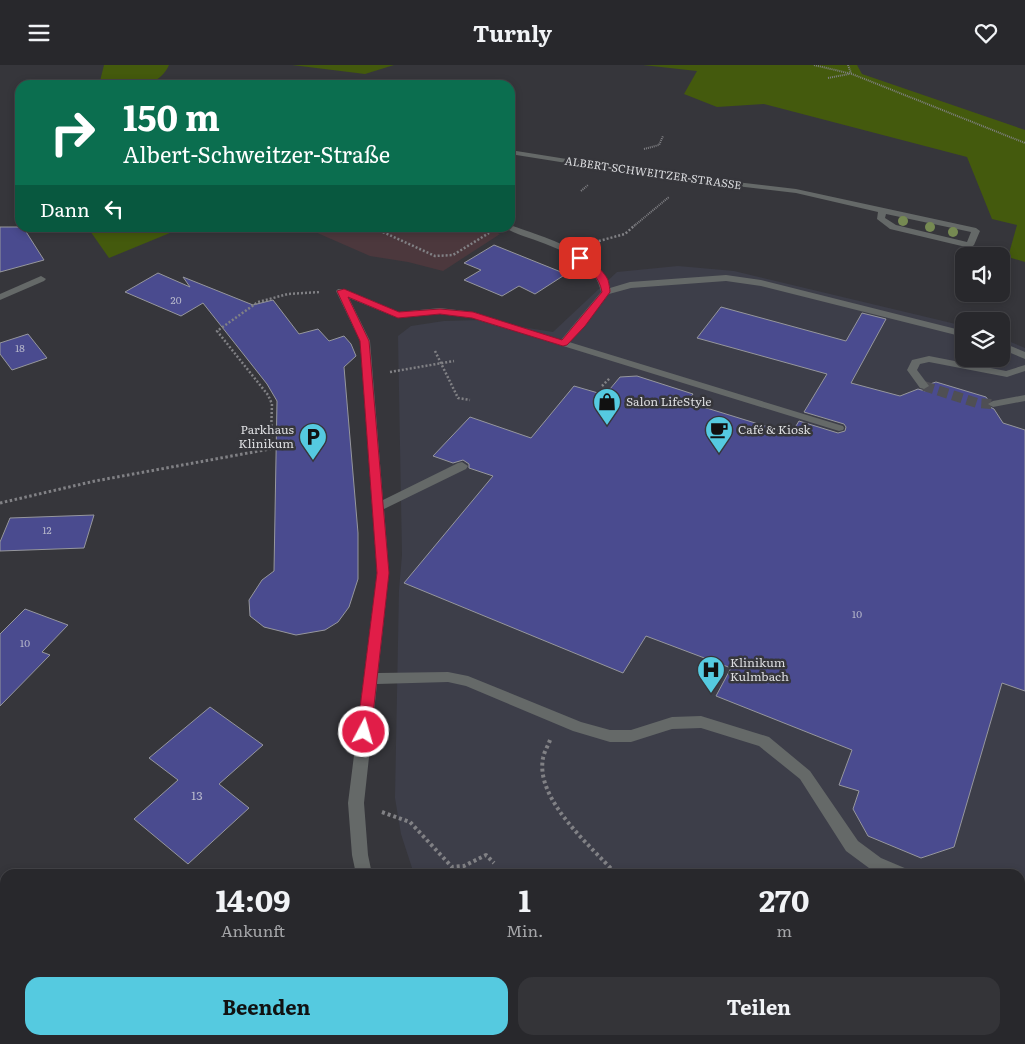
<!DOCTYPE html>
<html lang="de">
<head>
<meta charset="utf-8">
<style>
  :root { --surface:#28282c; --page:#343438; --text:#f1f3f6; --muted:#a5a6a9; --line:#444448; --accent:#55cae0 }
  body { margin:0; font-family:Literata,serif; background:var(--page); color:var(--text); height:100vh; display:flex; flex-direction:column; font-size:19px; white-space:nowrap }
  * { box-sizing:border-box; margin:0 }
  p { font-size:16px; color:var(--muted) }
  .icon { flex:none; width:28px; height:28px; fill:none; stroke:currentColor; stroke-width:2; stroke-linecap:round; stroke-linejoin:round }
  .map { position:relative; flex:1; overflow:hidden }
  .panel { position:absolute; left:0px; top:804px; width:1025px; height:176px; display:flex; flex-direction:column; background:var(--surface); border-radius:15px 15px 0 0; box-shadow:0 2px 8px #0003,0 0 0 1px var(--line) }
  .panel>* { flex:none }
  .guide { position:absolute; left:15px; top:15px; width:500px; height:152px; border-radius:15px; box-shadow:0 2px 8px #0003,0 0 0 1px var(--line); background:#0b6e4f; color:#fff; overflow:hidden }
  .fabs { position:absolute; left:955px; top:182px; display:grid; gap:10px }
  .fabs a { display:grid; place-items:center; width:55px; height:55px; border-radius:10px; background:var(--surface); box-shadow:0 2px 8px #0003,0 0 0 1px var(--line); font-size:25px }
  .pin { position:absolute; display:grid; place-items:center; width:42px; height:42px; color:#fff; margin:-21px; border-radius:10px; box-shadow:0 2px 8px #0006 }
  .me { position:absolute; width:55px; margin:-28px; rotate:6deg; stroke-linejoin:round; filter:drop-shadow(0 0 4px #0008) }
  .turn { display:flex; align-items:center; gap:18px; height:105px; padding:0 25px; font-size:22px }
  .turn .icon { width:65px; height:65px; stroke-width:2.5 }
  .turn b { display:block; font-size:35px; line-height:42px }
  .then { display:flex; align-items:center; height:48px; padding:0 25px; background:#0003; gap:10px; font-size:19px }
  .eta { display:flex; justify-content:space-evenly; align-items:center; height:85px; text-align:center }
  .eta b { font-size:30px; font-weight:700; line-height:35px }
  .button { display:flex; gap:10px; margin-top:auto; padding:10px 25px }
  .button a { flex:1; height:58px; border-radius:15px; background:var(--accent); color:#111; font-size:20px; font-weight:700; line-height:58px; text-align:center }
  .button a+a { background:var(--page); color:var(--text) }
  header { display:flex; justify-content:space-between; align-items:center; height:65px; padding:0 25px; background:var(--surface); font-size:22px; font-weight:700 }
  .map>svg:first-child { display:block }
  .built { fill:#3d3e49 }
  .education { fill:#4c383d }
  .green { fill:#445a0d }
  .building { fill:#4a4b8f; stroke:#96979d }
  .lines { fill:none; stroke-linecap:round; stroke-linejoin:round }
  .minor-tunnel { stroke:#4f4f54; stroke-width:10; stroke-dasharray:10 5; stroke-linecap:butt }
  .path-far3 { stroke:#818185; stroke-width:2; stroke-dasharray:1 1; stroke-linecap:butt }
  .path-far2 { stroke:#818185; stroke-width:2.5; stroke-dasharray:2 2; stroke-linecap:butt }
  .path-far1 { stroke:#818185; stroke-width:3; stroke-dasharray:2.5 2.5; stroke-linecap:butt }
  .path { stroke:#818185; stroke-width:4; stroke-dasharray:3 3; stroke-linecap:butt }
  .minor { fill:#656968; fill-rule:evenodd }
  .tree { fill:#768a52 }
  .route { fill:#e11d48; stroke:#92132f }
  .labels { text-anchor:middle; stroke-width:5; stroke-linejoin:round; paint-order:stroke }
  .number-label { font-size:10px; fill:#b7b8cb }
  .far-street-label { font-size:11px; fill:#dbdcdf; stroke:#36363b }
  .poi-label { font-size:12px; fill:#dbdcdf; stroke:#36363b; text-anchor:start }
  .near-number-label { font-size:12px; fill:#b7b8cb }
</style>
</head>
<body>
<header><svg class="icon" aria-label="menu" viewBox="0 0 24 24"><path d="M4 6h16M4 12h16M4 18h16"/></svg>Turnly<svg class="icon" aria-label="heart" viewBox="0 0 24 24"><path d="M12 20l-8-8c-3-5 5-10 8-4 3-6 11-1 8 4z"/></svg></header>
<div class="map">
<svg width="1025" height="979" viewBox="0 0 1025 979">
  <rect width="100%" height="100%" fill="#36363b"/>
  <!-- built -->
  <path class="built" d="M678,201L734,206L964,261V294H1001V273L1025,283V979H470L469,975H1020V809H414L401,769L395,733L399,525L402,490L398,271L411,261L444,256L479,255L553,267L617,207Z"/>
  <!-- education -->
  <path class="education" d="M483,162L500,169L443,206L408,197L370,191L306,163Z"/>
  <!-- green -->
  <g class="green">
    <path d="M104,0H169C157,27 124,20 99,20Z"/>
    <path d="M292,0H394L365,9Z"/>
    <path d="M643,0H857L862,9L1025,65V197L1008,192L1017,160L992,154L967,92L764,39L717,42L684,29L697,6Z"/>
    <path d="M88,163H182L109,193Z"/>
  </g>
  <!-- building -->
  <g class="building">
    <path d="M0,162H23L44,195L0,207Z"/>
    <path d="M494,180L566,209L535,229L519,221L502,231L464,215L481,205L464,198Z"/>
    <path d="M158,208L190,222L183,212L253,240L273,235L299,269L318,264L329,276L344,271L351,279L356,291L344,302L358,468V514L349,542L338,557L325,565L296,570L264,562L250,551L249,535L262,515L274,506L277,336L267,319L203,238L181,251L125,227Z"/>
    <path d="M721,242L846,276L862,248L886,254L851,318L900,331L918,324L925,326L930,323V319L936,317L986,332L989,336L986,340L994,344L1003,358L1025,365V626L1002,618L954,782L921,793L868,771L853,744L859,726L839,720L852,685L716,631L731,603L646,571L623,608L404,518L493,411L469,403V399L463,395L453,398L433,391L470,352L531,373L574,321L605,330L620,312L637,311L693,329L687,337L791,369L799,356L838,368L845,366L846,362L844,359L804,347L827,309L697,273Z"/>
    <path d="M28,269L47,293L12,305L0,289V278Z"/>
    <path d="M94,450L84,483L0,486V477L10,453Z"/>
    <path d="M25,544L68,560L42,587L50,590L0,641V569Z"/>
    <path d="M210,642L263,680L219,719L249,743L188,799L134,754L178,715L149,693Z"/>
  </g>
  <g class="lines">
    <!-- minor-tunnel -->
    <path class="minor-tunnel" d="M924,321L977,338L993,339"/>
    <!-- path-far3 -->
    <g class="path-far3">
      <path d="M814,0L852,9L1025,78"/>
      <path d="M848,0L851,8"/>
      <path d="M828,13L849,9"/>
      <path d="M644,84L659,80L663,71"/>
      <path d="M581,126L588,120"/>
      <path d="M634,161L669,132"/>
    </g>
    <!-- path-far2 -->
    <g class="path-far2">
      <path d="M372,162L435,191L453,190L489,168"/>
      <path d="M595,177L625,169L635,160"/>
      <path d="M435,286L458,333L470,335"/>
      <path d="M390,307L454,296"/>
      <path d="M602,321L610,313"/>
      <path d="M271,369L272,339L268,330L217,266L258,237L288,229L321,227"/>
    </g>
    <!-- path-far1 -->
    <path class="path-far1" d="M0,438L95,416L270,384L271,367"/>
    <!-- path -->
    <g class="path">
      <path d="M550,675C548,681 544,687 543,693C535,735 591,781 616,809"/>
      <path d="M382,747L410,757L452,802L464,801L486,790L494,798"/>
      <path d="M1020,974L1025,975"/>
    </g>
    <!-- minor -->
    <g class="minor">
      <path d="M510,85L642,106L796,124L976,163L980,166L974,180L970,183L890,164L877,154L878,147L796,128L642,110L510,89ZM886,149L971,167L967,177L896,160L885,153Z"/>
      <path d="M510,160C538,170 605,189 610,223L630,217L726,210L761,215L964,266V272L761,221L726,216L631,223L609,229L569,277L843,361L844,363L843,365L839,366L472,253L440,249L398,253L349,233L370,276L383,435L458,398L462,397L468,401L466,404L384,444L389,508L378,608L448,607L468,611L581,657L610,665H631L672,652L701,651L769,672L810,706L858,776L881,793L907,804L909,809H882L869,803L846,786L800,714L759,681L701,663L672,664L631,677H610L573,666L466,621L448,617L377,619L364,738L368,790L372,809H356L352,790L348,738L377,508L360,276L336,226L338,224H344L399,247L440,243L473,247L561,275L601,227C595,195 557,183 529,173C521,170 511,167 504,162H510Z"/>
      <path d="M41,211L46,214L44,216L0,235V229Z"/>
      <path d="M1001,277L1025,287V294L1001,284Z"/>
      <path d="M929,291L1006,306L1025,300V306L1007,312L929,297L920,299L917,305L929,321L924,324L920,323L907,305L912,295Z"/>
      <path d="M1025,330V336L993,342L988,339L993,336Z"/>
      <rect x="1020" y="822" width="5" height="16"/>
      <path d="M401,975H419L420,979H402Z"/>
    </g>
  </g>
  <!-- trees -->
  <g class="tree">
    <circle cx="903" cy="156" r="5"/>
    <circle cx="930" cy="162" r="5"/>
    <circle cx="953" cy="167" r="5"/>
  </g>
  <!-- route -->
  <path class="route" d="M577,192C587,190 604,206 608,215C609,219 610,224 610,227L585,261L567,280L563,281L472,253L440,249L398,253L348,232L369,276L389,508L371,667L369,671L364,673L359,671L357,667L377,508L360,276L337,226L344,224L399,247L440,244L473,247L562,275L602,227C599,211 590,205 577,195Z"/>
  <!-- icons -->
  <defs>
    <symbol id="shop-pin" viewBox="-11 -11 22 30"><path d="M0 17L-7.5 6A9.5 9.5 0 1 1 7.5 6Z" fill="#55cae0" stroke="#36363b"/><path d="M-5-2.5h2.3a2.7 3.5 0 0 1 5.4 0H5L5.5 6h-11ZM-1.5-2.5h3a1.5 2.3 0 0 0-3 0Z" fill="#111"/></symbol>
    <symbol id="cafe-pin" viewBox="-11 -11 22 30"><path d="M0 17L-7.5 6A9.5 9.5 0 1 1 7.5 6Z" fill="#55cae0" stroke="#36363b"/><path d="M-5.5-4.5H6V0H3Q3 3.5 0 3.5H-2.5Q-5.5 3.5-5.5 0ZM3-3.2v2h1.7v-2ZM-6 4.5H4V6H-6Z" fill="#111"/></symbol>
    <symbol id="parking-pin" viewBox="-11 -11 22 30"><path d="M0 17L-7.5 6A9.5 9.5 0 1 1 7.5 6Z" fill="#55cae0" stroke="#36363b"/><path d="M-3.5-5.5H1a3.5 3.5 0 0 1 0 7H-1V5.5H-3.5ZM-1-3.4V-.6H.8a1.4 1.4 0 0 0 0-2.8Z" fill="#111"/></symbol>
    <symbol id="hospital-pin" viewBox="-11 -11 22 30"><path d="M0 17L-7.5 6A9.5 9.5 0 1 1 7.5 6Z" fill="#55cae0" stroke="#36363b"/><path d="M-5-5h3v3.5h4V-5h3V5h-3V1.5h-4V5h-3Z" fill="#111"/></symbol>
  </defs>
  <g fill-rule="evenodd">
    <use href="#shop-pin" x="591" y="321" width="32" height="43"/>
    <use href="#cafe-pin" x="703" y="349" width="32" height="43"/>
    <use href="#parking-pin" x="297" y="356" width="32" height="43"/>
    <use href="#hospital-pin" x="695" y="589" width="32" height="43"/>
  </g>
  <g class="labels">
    <!-- number labels -->
    <g class="number-label">
      <text x="176" y="239">20</text>
      <text x="20" y="287">18</text>
      <text x="47" y="469">12</text>
      <text x="857" y="553">10</text>
      <text x="25" y="582">10</text>
    </g>
    <!-- far-street labels -->
    <g class="far-street-label">
      <text transform="translate(653 108) rotate(8)" y="4">ALBERT-SCHWEITZER-STRASSE</text>
    </g>
    <!-- poi labels -->
    <g class="poi-label">
      <text x="626" y="341">Salon LifeStyle</text>
      <text x="294" y="369" text-anchor="end">Parkhaus<tspan x="294" dy="14">Klinikum</tspan></text>
      <text x="738" y="369">Café &amp; Kiosk</text>
      <text x="730" y="602">Klinikum<tspan x="730" dy="14">Kulmbach</tspan></text>
    </g>
    <!-- near-number labels -->
    <g class="near-number-label">
      <text x="197" y="735">13</text>
    </g>
  </g>
</svg>
<div class="fabs">
<a><svg class="icon" aria-label="sound" viewBox="0 0 24 24"><path d="M4 9h4l5-4v14l-5-4H4zM17 9q2 3 0 6"/></svg></a>
<a><svg class="icon" aria-label="layers" viewBox="0 0 24 24"><path d="M12 4l9 5-9 5-9-5zM3 14l9 5 9-5"/></svg></a>
</div>
<div class="pin" style="left:580px;top:193px;background:#d93025"><svg class="icon" aria-label="arrive" viewBox="0 0 24 24"><path d="M6 21V4h12l-3 4 3 4H6"/></svg></div>
<svg class="me" style="left:364px;top:667px" viewBox="-20 -20 40 40"><circle r="17" fill="#e11d48" stroke="#fff" stroke-width="3"/><path d="M0-11L8 9 0 5-8 9z" fill="#fff"/></svg>
<div class="guide">
<div class="turn"><svg class="icon" aria-label="right" viewBox="0 0 24 24"><path d="M7 20v-9h11M14 6l5 5-5 5"/></svg><div><b>150 m</b>Albert-Schweitzer-Straße</div></div>
<div class="then">Dann<svg class="icon" aria-label="left" viewBox="0 0 24 24"><path d="M17 20v-9H6M10 6l-5 5 5 5"/></svg></div>
</div>
<section class="panel">
<div class="eta">
<div><b>14:09</b><p>Ankunft</p></div>
<div><b>1</b><p>Min.</p></div>
<div><b>270</b><p>m</p></div>
</div>
<div class="button"><a>Beenden</a><a>Teilen</a></div>
</section>
</div>
</body>
</html>
